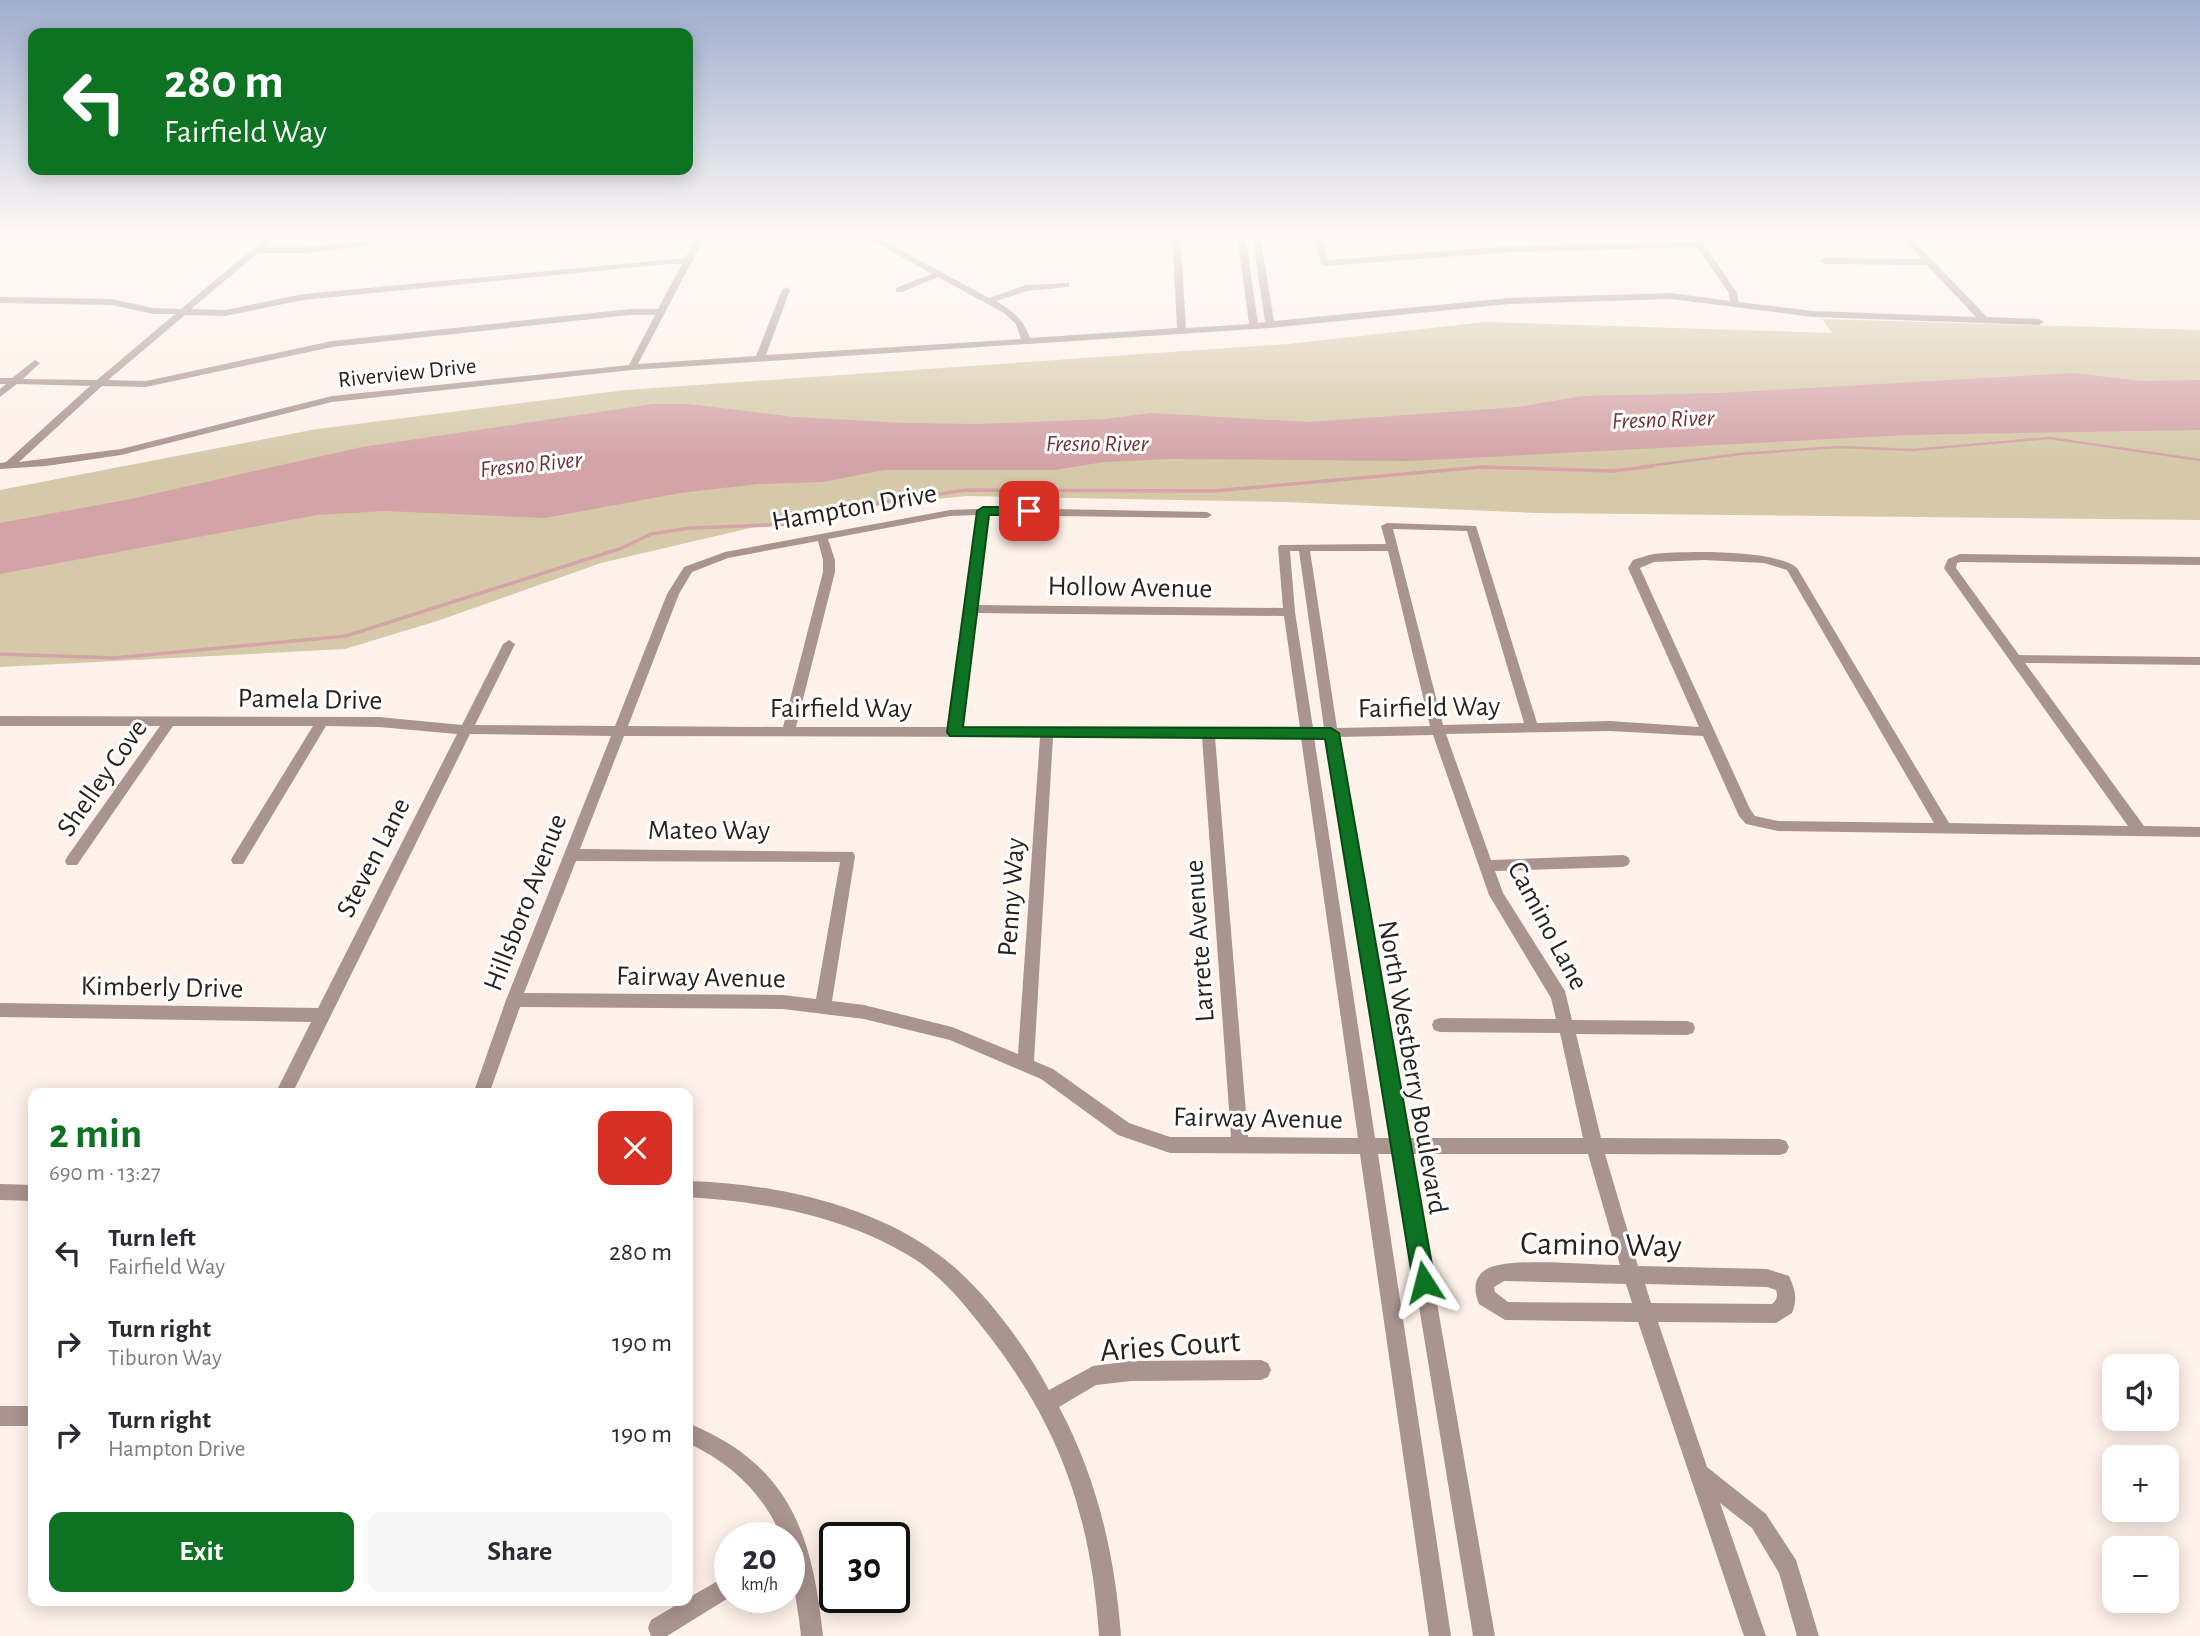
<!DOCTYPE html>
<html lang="en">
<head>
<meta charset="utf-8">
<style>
  :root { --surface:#fff; --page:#f7f7f7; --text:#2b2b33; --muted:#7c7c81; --accent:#0d7222 }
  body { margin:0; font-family:"Alegreya Sans",sans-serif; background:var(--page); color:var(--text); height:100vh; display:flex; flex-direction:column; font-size:26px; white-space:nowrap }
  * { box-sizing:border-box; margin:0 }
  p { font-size:23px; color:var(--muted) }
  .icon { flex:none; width:38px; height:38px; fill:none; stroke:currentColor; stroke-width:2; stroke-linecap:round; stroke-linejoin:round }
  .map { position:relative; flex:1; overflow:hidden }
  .sheet { position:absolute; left:28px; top:1088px; width:665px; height:518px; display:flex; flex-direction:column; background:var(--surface); border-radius:14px; box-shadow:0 4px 18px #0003 }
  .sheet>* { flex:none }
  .hud { position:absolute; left:28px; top:28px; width:665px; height:147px; border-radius:14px; box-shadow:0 4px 18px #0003; background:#0d7222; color:#fff; overflow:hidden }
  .buttons { position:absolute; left:2102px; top:1354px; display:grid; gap:14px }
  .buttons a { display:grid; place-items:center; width:77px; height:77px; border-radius:14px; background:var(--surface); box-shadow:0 4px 18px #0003; font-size:35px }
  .speed { position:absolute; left:714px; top:1522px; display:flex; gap:14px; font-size:35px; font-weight:700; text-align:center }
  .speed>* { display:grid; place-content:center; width:91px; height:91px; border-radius:50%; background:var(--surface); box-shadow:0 4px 18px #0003; line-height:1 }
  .speed small { font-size:18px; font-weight:400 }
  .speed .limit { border:4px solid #111; border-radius:10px; background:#fff; color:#111 }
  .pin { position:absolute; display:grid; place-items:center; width:60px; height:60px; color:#fff; margin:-30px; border-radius:14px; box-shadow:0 4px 10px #0006 }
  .me { position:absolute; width:77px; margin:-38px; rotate:351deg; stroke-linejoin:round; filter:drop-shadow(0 0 5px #0008) }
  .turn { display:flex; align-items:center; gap:24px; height:147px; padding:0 21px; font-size:32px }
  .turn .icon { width:91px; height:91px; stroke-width:2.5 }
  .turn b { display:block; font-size:49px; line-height:60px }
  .round { display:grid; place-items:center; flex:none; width:74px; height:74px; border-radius:14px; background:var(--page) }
  .summary { display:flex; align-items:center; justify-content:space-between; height:119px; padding:0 21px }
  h1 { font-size:42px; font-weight:600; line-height:52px; color:var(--accent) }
  .action { display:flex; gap:14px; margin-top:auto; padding:14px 21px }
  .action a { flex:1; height:80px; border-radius:14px; background:var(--accent); color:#fff; font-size:28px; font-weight:600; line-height:80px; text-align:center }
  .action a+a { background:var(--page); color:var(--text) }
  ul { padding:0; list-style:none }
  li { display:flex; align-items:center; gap:21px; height:91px; padding:0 21px }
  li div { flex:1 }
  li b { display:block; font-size:26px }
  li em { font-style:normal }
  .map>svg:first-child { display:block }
  .green { fill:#d5c9a9 }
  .water { fill:#d3a3a6 }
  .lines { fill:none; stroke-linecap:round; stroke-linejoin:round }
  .stream-far1 { stroke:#d3a3a6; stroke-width:2.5 }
  .stream { stroke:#d3a3a6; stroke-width:3.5 }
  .minor { fill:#a9948f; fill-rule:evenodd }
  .route { fill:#0d7222; stroke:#084a16; stroke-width:2 }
  .labels { text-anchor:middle; stroke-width:6; stroke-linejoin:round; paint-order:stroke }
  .far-street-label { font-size:23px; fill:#28231f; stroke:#fff }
  .far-water-label { font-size:24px; font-style:italic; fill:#703239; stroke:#fff }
  .street-label { font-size:28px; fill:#28231f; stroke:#fff }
  .near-street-label { font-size:33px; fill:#28231f; stroke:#fff }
</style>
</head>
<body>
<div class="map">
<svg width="2200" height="1636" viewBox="0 0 2200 1636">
  <rect width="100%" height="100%" fill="#fef2ea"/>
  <!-- green -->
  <path class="green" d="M1822,319L2200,330V520L1536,513L1285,502L967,496L831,509L601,563L437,621L345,649L0,667V490L317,429L625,390L1287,344L1485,322L1832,333Z"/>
  <!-- water -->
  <path class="water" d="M2072,373L2141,381L2200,380V430L1907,435L1410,461L1172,459L1104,462L1054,470H884L823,482L758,484L680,493L545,518L385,511L317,515L0,574V523L131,499L362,447L653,404H688L794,417L907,423L978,424L1105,419L1151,413L1308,422L1518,407L1581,396L1720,393Z"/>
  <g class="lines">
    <!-- stream-far1 -->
    <g class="stream-far1">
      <path d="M1478,467H1495"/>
      <path d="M1640,467L1740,454L1838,447L1913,450L2049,438L2200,460"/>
    </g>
    <!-- stream -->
    <path class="stream" d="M0,654L114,658L346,636L622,548L651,534L690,528L821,523L880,503L966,490L1213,491L1482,467L1613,471L1653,466"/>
    <!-- minor -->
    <g class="minor">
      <path d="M270,234H279L264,247H306L371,241L375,243L371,245L306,253H258L191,309L225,310L303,294L685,258L698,234H706L693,259L694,261L691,263L638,364L756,356L782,290L786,287L790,290L766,355L1021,339L1016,324L1004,313L938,277L902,292H896V288L932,274L861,234H871L989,298L1026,285L1069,283V287L1027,291L996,301C1013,311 1023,319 1030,338L1177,328L1172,234H1180L1186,328L1249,324L1237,234H1245L1258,323L1265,322L1252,234H1260L1274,321L1509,298L1671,293L1730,301L1729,293L1697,247L1512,252L1325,266L1321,263L1313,234H1321L1328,260L1512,246L1694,242L1689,234H1697L1737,293L1739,302L1813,311L1976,317L1927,265L1825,264L1821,261L1825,258L1922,259L1899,234H1908L1962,237L1963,239L1959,241H1914L1987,317L2039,319L2044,322L2039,325L1813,317L1671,299L1509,304L1270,328L632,370L332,402L121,455L46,466L0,469V463L6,462L90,386L17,384L0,397V389L6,384H0V378H12L35,360L40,363L23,379L97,380L175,314H153L112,305L0,303V297L112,299L153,308L181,309ZM667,264H682L658,309H630L332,341L146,381L108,380L185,315L225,316L303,300ZM630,315H655L629,365L332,396L121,449L19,462L102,386L146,387L332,347Z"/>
      <path d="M1003,508L1207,512L1212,515L1207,518L988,515L977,605L1283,608L1278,547L1280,545L1386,544L1381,526L1387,523L1476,526L1537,723L1610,721L1699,727L1628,568L1633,560C1640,558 1647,555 1654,554C1684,551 1775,549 1797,568L1949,823L2128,826L1946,571L1944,568L1948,559L1960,554L2200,557V565L1961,562L1957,563L1956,568L2019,655L2200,657V665L2025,663L2144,826L2200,827V837L1778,831L1746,824L1739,816L1703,736L1610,731L1446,734L1491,860L1623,855L1628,857L1630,861L1628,865L1623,867L1495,871L1503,893L1565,991L1572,1020L1687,1021L1693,1023L1695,1028L1693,1033L1687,1035L1576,1034L1601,1138L1780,1139L1786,1141L1789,1147L1786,1153L1780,1155L1605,1154L1638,1266L1767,1269L1789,1276C1795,1290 1798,1298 1792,1313L1776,1323L1658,1322L1707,1467L1766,1514L1796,1560L1819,1636H1797L1779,1573L1752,1528L1720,1503L1766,1636H1744L1638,1322L1505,1320L1479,1304C1474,1291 1473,1279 1485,1270C1505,1256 1592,1265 1620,1265L1588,1154H1411L1495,1636H1473L1394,1154H1378L1451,1636H1429L1360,1154L1170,1153L1118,1135L1041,1079L950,1040L864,1019L783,1009L520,1007L489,1094H473L506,1000L611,736L470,734L292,1094H275L311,1022L0,1017V1003L318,1008L457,734L379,727L326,726L243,864H233L231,860L233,856L313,726H173L77,865H67L65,861L67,857L160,726H0V716L379,717L462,725L503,644L509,640L515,644L475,725L615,726L667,594L684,567L725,552L950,510ZM977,515L949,727H796L835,572V560L828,539L950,516ZM1393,529L1467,531L1524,723L1443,725ZM818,541L823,560V572L783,727L628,726L679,594L692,572L728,558ZM1290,551H1299L1324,728H1313L1295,612ZM1310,551H1388L1430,726L1337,728ZM1704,560L1764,563L1787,570L1934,823L1778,821L1755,816L1750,809L1640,568L1654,562ZM976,613L1284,616L1300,728L962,727ZM1433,735L1489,895L1551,998L1556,1019L1440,1018L1434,1020L1432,1025L1434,1030L1440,1032L1560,1033L1583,1138H1408L1338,737ZM624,736L1040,737L1018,1054L952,1027L864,1005L832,1001L855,856L853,852L580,849ZM1053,737H1202L1231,1137H1170L1129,1123L1053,1069L1034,1061ZM1215,737L1301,738L1358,1138L1248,1137ZM1314,737H1325L1391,1138H1375ZM576,861L840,862L816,999L783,995L524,993ZM1504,1281L1626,1284L1632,1303L1508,1302L1495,1292L1494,1287ZM1645,1284L1767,1287L1776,1290C1778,1296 1777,1300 1772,1304L1651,1303Z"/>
      <path d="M688,1181C771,1183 871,1204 939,1255C980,1284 1026,1346 1049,1390L1093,1366L1131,1361L1261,1360L1268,1363L1271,1370L1268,1377L1261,1380L1131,1381L1096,1385L1059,1407C1097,1478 1115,1555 1121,1636H1099C1091,1518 1062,1431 990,1337C968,1309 946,1280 916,1260C848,1217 768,1202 688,1197Z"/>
      <path d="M0,1184L33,1185V1201L0,1200Z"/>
      <rect x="0" y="1406" width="33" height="20"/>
      <path d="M688,1423C790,1465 812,1533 823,1636H801C798,1603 789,1571 789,1538H782C763,1493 732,1464 688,1443Z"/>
      <path d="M730,1574V1597L667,1636H651L648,1628L651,1620L683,1601H688V1598Z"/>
    </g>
  </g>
  <!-- sky -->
  <linearGradient id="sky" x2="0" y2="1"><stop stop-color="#9fadce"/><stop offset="0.51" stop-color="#fff9f6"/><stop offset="1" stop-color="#fff9f6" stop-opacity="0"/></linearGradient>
  <rect width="2200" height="463" fill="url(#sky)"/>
  <!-- route -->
  <path class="route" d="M983,507H1029L1035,511L1029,515H989L963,727L1331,728L1339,733L1435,1282L1431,1289L1424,1292L1416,1289L1413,1282L1325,739L950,736L947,732L977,511Z"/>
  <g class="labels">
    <!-- far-street labels -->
    <g class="far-street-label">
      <text transform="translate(407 372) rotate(-6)" y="8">Riverview Drive</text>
    </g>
    <!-- far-water labels -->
    <g class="far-water-label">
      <text transform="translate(1663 419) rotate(-2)" y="8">Fresno River</text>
      <text x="1097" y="451">Fresno River</text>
      <text transform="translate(531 464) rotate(-6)" y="8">Fresno River</text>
    </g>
    <!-- street labels -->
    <g class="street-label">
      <text transform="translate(854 506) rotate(-10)" y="10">Hampton Drive</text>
      <text transform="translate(1130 586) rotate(1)" y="10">Hollow Avenue</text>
      <text transform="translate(310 698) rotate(1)" y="10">Pamela Drive</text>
      <text transform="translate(1429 706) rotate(-1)" y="10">Fairfield Way</text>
      <text x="841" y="717">Fairfield Way</text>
      <text transform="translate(101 777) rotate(-55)" y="10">Shelley Cove</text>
      <text x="709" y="839">Mateo Way</text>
      <text transform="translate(372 857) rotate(-63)" y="10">Steven Lane</text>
      <text transform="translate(1010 897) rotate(-86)" y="10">Penny Way</text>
      <text transform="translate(524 902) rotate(-69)" y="10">Hillsboro Avenue</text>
      <text transform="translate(1549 925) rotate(62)" y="10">Camino Lane</text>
      <text transform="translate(1198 941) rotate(-94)" y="10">Larrete Avenue</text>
      <text transform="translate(701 976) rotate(1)" y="10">Fairway Avenue</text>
      <text transform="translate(162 986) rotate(1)" y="10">Kimberly Drive</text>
      <text transform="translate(1414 1067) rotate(80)" y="10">North Westberry Boulevard</text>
      <text transform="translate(1258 1117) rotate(1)" y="10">Fairway Avenue</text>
    </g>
    <!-- near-street labels -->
    <g class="near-street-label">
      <text transform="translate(1601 1243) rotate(1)" y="12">Camino Way</text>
      <text transform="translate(1170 1344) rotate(-4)" y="12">Aries Court</text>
    </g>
  </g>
</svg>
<div class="buttons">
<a><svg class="icon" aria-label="sound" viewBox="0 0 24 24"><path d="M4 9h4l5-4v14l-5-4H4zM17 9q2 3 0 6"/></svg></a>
<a>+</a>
<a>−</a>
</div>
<div class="speed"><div>20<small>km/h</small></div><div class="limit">30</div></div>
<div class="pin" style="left:1029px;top:511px;background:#d93025"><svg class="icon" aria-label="arrive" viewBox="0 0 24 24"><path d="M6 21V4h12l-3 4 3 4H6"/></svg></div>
<svg class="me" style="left:1424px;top:1282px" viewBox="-20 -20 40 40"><path d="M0-17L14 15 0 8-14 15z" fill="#0d7222" stroke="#fff" stroke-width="4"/></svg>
<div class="hud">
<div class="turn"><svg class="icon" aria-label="left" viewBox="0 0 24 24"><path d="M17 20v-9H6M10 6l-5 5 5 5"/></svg><div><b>280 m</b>Fairfield Way</div></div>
</div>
<section class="sheet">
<div class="summary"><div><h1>2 min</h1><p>690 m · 13:27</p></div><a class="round" style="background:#d93025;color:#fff"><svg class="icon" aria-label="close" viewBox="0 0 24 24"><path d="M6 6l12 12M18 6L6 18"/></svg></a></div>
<ul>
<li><svg class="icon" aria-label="left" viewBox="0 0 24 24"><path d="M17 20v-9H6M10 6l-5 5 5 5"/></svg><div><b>Turn left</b><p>Fairfield Way</p></div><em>280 m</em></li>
<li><svg class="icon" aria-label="right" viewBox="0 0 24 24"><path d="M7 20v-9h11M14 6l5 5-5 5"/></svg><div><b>Turn right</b><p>Tiburon Way</p></div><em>190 m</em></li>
<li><svg class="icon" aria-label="right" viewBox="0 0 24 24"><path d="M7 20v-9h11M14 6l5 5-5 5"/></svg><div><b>Turn right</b><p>Hampton Drive</p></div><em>190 m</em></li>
</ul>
<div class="action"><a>Exit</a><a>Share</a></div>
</section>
</div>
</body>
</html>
